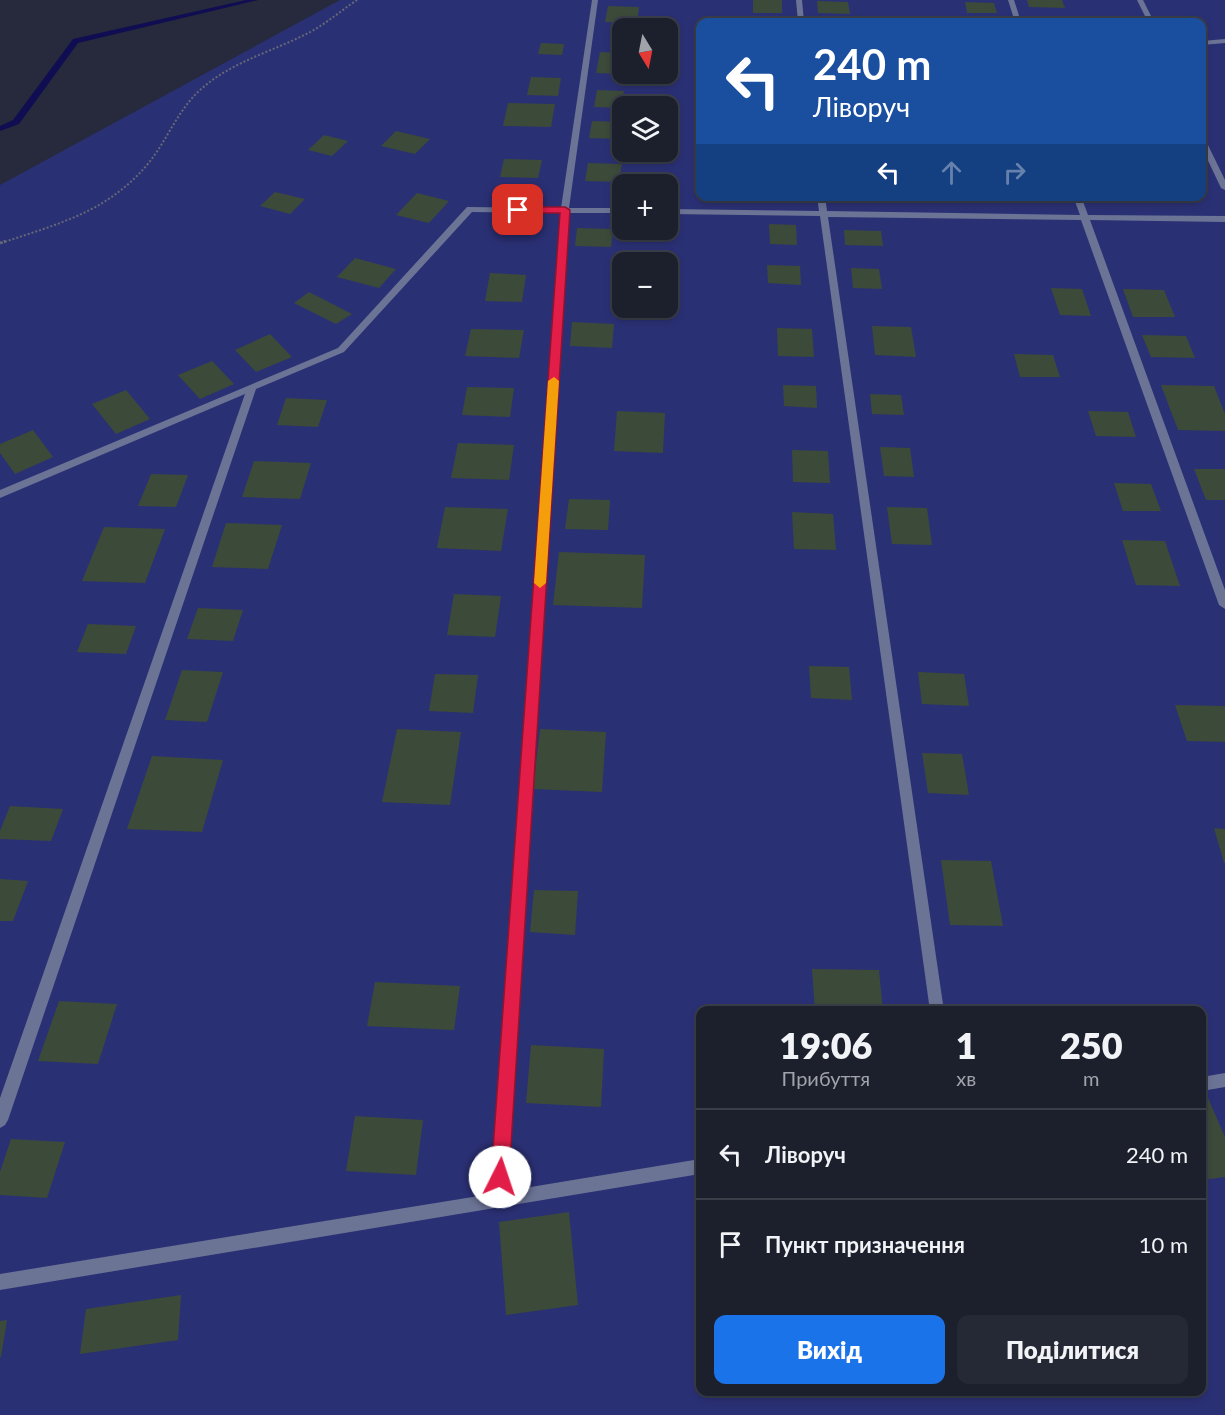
<!DOCTYPE html>
<html lang="uk">
<head>
<meta charset="utf-8">
<style>
  :root { --surface:#1c202d; --page:#252835; --text:#f1f3f6; --muted:#a0a3aa; --line:#3a3e49; --accent:#1a73e8 }
  body { margin:0; font-family:Lato,sans-serif; background:var(--page); color:var(--text); height:100vh; display:flex; flex-direction:column; font-size:22px; white-space:nowrap }
  * { box-sizing:border-box; margin:0 }
  p { font-size:20px; color:var(--muted) }
  .icon { flex:none; width:33px; height:33px; fill:none; stroke:currentColor; stroke-width:2; stroke-linecap:round; stroke-linejoin:round }
  .map { position:relative; flex:1; overflow:hidden }
  .drawer { position:absolute; left:696px; top:1006px; width:510px; height:390px; display:flex; flex-direction:column; background:var(--surface); border-radius:12px; box-shadow:0 3px 9px #0003,0 0 0 2px var(--line) }
  .drawer>* { flex:none }
  .banner { position:absolute; left:696px; top:18px; width:510px; height:183px; border-radius:12px; box-shadow:0 3px 9px #0003,0 0 0 2px var(--line); background:#1a4fa0; color:#fff; overflow:hidden }
  .needle { width:39px; rotate:170deg }
  .tools { position:absolute; left:612px; top:18px; display:grid; gap:12px }
  .tools a { display:grid; place-items:center; width:66px; height:66px; border-radius:12px; background:var(--surface); box-shadow:0 3px 9px #0003,0 0 0 2px var(--line); font-size:30px }
  .pin { position:absolute; display:grid; place-items:center; width:51px; height:51px; color:#fff; margin:-26px; border-radius:12px; box-shadow:0 3px 9px #0006 }
  .me { position:absolute; width:66px; margin:-33px; rotate:4deg; stroke-linejoin:round; filter:drop-shadow(0 0 4px #0008) }
  .turn { display:flex; align-items:center; gap:21px; height:126px; padding:0 18px; font-size:27px }
  .turn .icon { width:78px; height:78px; stroke-width:2.5 }
  .turn b { display:block; font-size:42px; line-height:51px }
  .lanes { display:flex; align-items:center; height:57px; padding:0 18px; background:#0003; justify-content:center; gap:30px; direction:ltr }
  .lanes .off { opacity:.35 }
  .eta { display:flex; justify-content:space-evenly; align-items:center; height:102px; text-align:center }
  .eta b { font-size:36px; font-weight:800; line-height:42px }
  .primary-button { display:flex; gap:12px; margin-top:auto; padding:12px 18px }
  .primary-button a { flex:1; height:69px; border-radius:12px; background:var(--accent); color:#fff; font-size:24px; font-weight:800; line-height:69px; text-align:center }
  .primary-button a+a { background:var(--page); color:var(--text) }
  ul { padding:0; list-style:none }
  li { display:flex; align-items:center; gap:18px; height:90px; padding:0 18px; border-top:2px solid var(--line) }
  li div { flex:1 }
  li b { display:block; font-size:22px }
  li em { font-style:normal }
  .map>svg:first-child { display:block }
  .green { fill:#2a3074; fill-rule:evenodd }
  .lines { fill:none; stroke-linecap:round; stroke-linejoin:round }
  .stream { fill:#110d52; fill-rule:evenodd }
  .building { fill:#3c4a39 }
  .path-far1 { stroke:#646878; stroke-width:2; stroke-dasharray:2 2; stroke-linecap:butt }
  .path { stroke:#646878; stroke-width:3; stroke-dasharray:2 2; stroke-linecap:butt }
  .service { fill:#6c7496; fill-rule:evenodd }
  .minor { fill:#6c7496; fill-rule:evenodd }
  .route { fill:#e11d48; stroke:#92132f; stroke-width:1.5 }
  .slow { fill:#f59e0b }
</style>
</head>
<body>
<div class="map">
<svg width="1225" height="1415" viewBox="0 0 1225 1415">
  <rect width="100%" height="100%" fill="#262a3c"/>
  <!-- green -->
  <path class="green" d="M340,0H1225V1415H0V185ZM700,22H1202V196H700ZM622,28H668V74H622ZM622,106H668V152H622ZM622,184H668V230H622ZM622,262H668V308H622ZM700,1011H1202V1392H700Z"/>
  <g class="lines">
    <!-- stream -->
    <path class="stream" d="M246,0H258L78,43L19,124L0,131V126L13,120L73,39Z"/>
  </g>
  <!-- building -->
  <g class="building">
    <rect x="753" y="0" width="29" height="13"/>
    <path d="M1027,0H1062L1065,8L1029,7Z"/>
    <path d="M817,1L848,2L850,14L818,13Z"/>
    <path d="M965,2L994,3L997,13H967Z"/>
    <path d="M608,6L639,7L637,23L605,22Z"/>
    <path d="M1031,18L1075,19L1077,22H1032Z"/>
    <path d="M541,43L564,44L562,55L538,54Z"/>
    <path d="M600,52L622,53V74L596,73Z"/>
    <path d="M531,77L561,78L558,96L527,95Z"/>
    <path d="M597,90L624,91L621,108L594,107Z"/>
    <path d="M508,103L555,104L551,127L503,126Z"/>
    <path d="M592,121L621,122L619,139L589,138Z"/>
    <path d="M396,131L430,139L415,154L381,146Z"/>
    <path d="M324,135L348,141L332,156L308,150Z"/>
    <path d="M504,159L542,160L538,178L500,177Z"/>
    <path d="M588,163L622,164L619,182L585,181Z"/>
    <path d="M275,192L305,199L290,214L260,206Z"/>
    <path d="M417,193L449,201L429,223L396,215Z"/>
    <path d="M769,224L796,225L797,245L770,244Z"/>
    <path d="M577,228L613,229L611,247L575,246Z"/>
    <path d="M844,230L881,231L883,246L845,245Z"/>
    <path d="M355,258L396,269L379,288L337,277Z"/>
    <path d="M767,265L800,266L801,285L768,283Z"/>
    <path d="M851,268L879,269L882,289L853,288Z"/>
    <path d="M490,273L526,275L522,302L485,301Z"/>
    <path d="M1051,288L1082,289L1091,316L1060,315Z"/>
    <path d="M1123,289L1164,290L1175,317H1133Z"/>
    <path d="M309,292L352,314L336,324L294,303Z"/>
    <path d="M572,322L614,324L612,348L570,346Z"/>
    <path d="M872,326L911,327L916,357L875,355Z"/>
    <path d="M777,328L812,329L814,357L778,356Z"/>
    <path d="M471,329L524,330L519,358L465,356Z"/>
    <path d="M270,334L292,357L256,372L235,350Z"/>
    <path d="M1142,335L1186,336L1195,358L1151,357Z"/>
    <path d="M1014,354L1053,355L1060,377H1020Z"/>
    <path d="M212,361L234,384L200,399L178,375Z"/>
    <path d="M783,385L816,386L817,408L784,406Z"/>
    <path d="M1161,385L1214,386L1225,414V431L1178,430Z"/>
    <path d="M467,387L514,388L510,417L462,415Z"/>
    <path d="M126,390L150,419L116,434L92,404Z"/>
    <path d="M870,394L901,395L904,415L872,414Z"/>
    <path d="M286,398L327,400L318,427L277,425Z"/>
    <path d="M617,411L665,413L663,453L614,451Z"/>
    <path d="M1088,411L1128,412L1136,437L1096,436Z"/>
    <path d="M33,430L53,457L15,474L0,453V444Z"/>
    <path d="M458,443L514,445L509,480L451,478Z"/>
    <path d="M880,447L910,448L914,477L884,476Z"/>
    <path d="M792,450L828,451L830,483L793,482Z"/>
    <path d="M254,461L311,463L300,499L242,497Z"/>
    <path d="M1194,469H1225V500H1206Z"/>
    <path d="M151,474L188,475L176,507L138,506Z"/>
    <path d="M1114,483L1151,484L1161,511H1123Z"/>
    <path d="M569,499L610,500L608,530L565,529Z"/>
    <path d="M445,507L508,509L501,551L437,548Z"/>
    <path d="M887,507L927,508L932,545L892,544Z"/>
    <path d="M792,512L833,514L836,550L794,549Z"/>
    <path d="M226,523L282,525L268,569L212,567Z"/>
    <path d="M104,527L165,529L145,583L82,581Z"/>
    <path d="M1122,540L1165,541L1180,586L1136,585Z"/>
    <path d="M559,552L645,555L642,608L553,605Z"/>
    <path d="M454,594L501,596L495,637L447,635Z"/>
    <path d="M198,608L243,610L233,641L187,639Z"/>
    <path d="M88,624L136,626L126,654L77,652Z"/>
    <path d="M809,666L849,667L852,700L811,698Z"/>
    <path d="M182,670L223,672L207,722L165,720Z"/>
    <path d="M918,672L964,674L969,706L922,704Z"/>
    <path d="M435,674L478,675L473,713L429,711Z"/>
    <path d="M1175,705L1225,706V742L1187,741Z"/>
    <path d="M397,729L461,732L450,805L382,802Z"/>
    <path d="M540,729L606,732L602,792L533,789Z"/>
    <path d="M922,753L962,754L969,795L928,793Z"/>
    <path d="M152,756L223,760L202,832L127,829Z"/>
    <path d="M10,806L63,809L51,841L0,839V831Z"/>
    <path d="M1214,828L1225,829V863H1224Z"/>
    <path d="M941,860L991,861L1003,926L950,925Z"/>
    <path d="M0,879L28,881L13,921H0Z"/>
    <path d="M534,890L578,891L575,935L530,932Z"/>
    <path d="M812,969L879,970L883,1011H815Z"/>
    <path d="M375,982L460,986L454,1030L367,1026Z"/>
    <path d="M59,1001L117,1004L98,1064L38,1061Z"/>
    <path d="M531,1045L604,1049L601,1107L526,1103Z"/>
    <path d="M1202,1091H1205L1225,1137V1177L1202,1180Z"/>
    <path d="M355,1116L423,1120L416,1175L346,1171Z"/>
    <path d="M11,1139L65,1142L47,1198L0,1195V1172Z"/>
    <path d="M569,1212L578,1305L506,1315L499,1222Z"/>
    <path d="M181,1295L178,1340L80,1354L86,1309Z"/>
    <path d="M7,1320L1,1357H0V1321Z"/>
  </g>
  <g class="lines">
    <!-- path-far1 -->
    <path class="path-far1" d="M1,243C58,224 107,212 147,165C167,141 177,111 200,90C232,61 275,51 312,31C328,22 342,10 357,0"/>
    <!-- path -->
    <path class="path" d="M0,243L6,241"/>
    <!-- service -->
    <g class="service">
      <path d="M592,0H598L569,208H622V213H569L506,1191L700,1159V1174L0,1290V1274L491,1194L561,213L472,212L344,352L256,389L8,1120L5,1125L0,1128V1098L245,394L0,498V490L338,348L467,207L561,208Z"/>
      <path d="M796,0H802L804,22H798Z"/>
      <path d="M1008,0H1014L1021,22H1015Z"/>
      <path d="M1225,39V43L1202,45V41Z"/>
      <path d="M817,196H825L827,211L1080,215L1073,196H1081L1088,215L1225,216V222L1090,220L1225,590V609L1219,605L1081,220L828,217L944,1011H930L820,216L668,214V209L819,211Z"/>
      <path d="M1225,1073V1087L1202,1091V1077Z"/>
    </g>
    <!-- minor -->
    <g class="minor">
      <path d="M1137,0H1143L1154,22H1148Z"/>
      <path d="M1202,139L1206,141L1225,180V190L1221,188L1202,148Z"/>
    </g>
  </g>
  <!-- route -->
  <path class="route" d="M565,207L570,210L509,1177L506,1183L500,1185L494,1183L491,1177L560,213H518L513,210L518,207Z"/>
  <!-- slow -->
  <path class="slow" d="M554,377L559,381L546,583L540,588L534,583L548,381Z"/>
</svg>
<div class="tools">
<a><svg class="needle" viewBox="-14 -14 28 28"><path d="M0-13l5 13h-10z" fill="#e53935"/><path d="M0 13l5-13h-10z" fill="#a0a3aa"/></svg></a>
<a><svg class="icon" aria-label="layers" viewBox="0 0 24 24"><path d="M12 4l9 5-9 5-9-5zM3 14l9 5 9-5"/></svg></a>
<a>+</a>
<a>−</a>
</div>
<div class="pin" style="left:518px;top:210px;background:#d93025"><svg class="icon" aria-label="arrive" viewBox="0 0 24 24"><path d="M6 21V4h12l-3 4 3 4H6"/></svg></div>
<svg class="me" style="left:500px;top:1177px" viewBox="-20 -20 40 40"><circle r="19" fill="#fff"/><path d="M0-13L10 11 0 6-10 11z" fill="#e11d48"/></svg>
<div class="banner">
<div class="turn"><svg class="icon" aria-label="left" viewBox="0 0 24 24"><path d="M17 20v-9H6M10 6l-5 5 5 5"/></svg><div><b>240 m</b>Ліворуч</div></div>
<div class="lanes"><svg class="icon" aria-label="left" viewBox="0 0 24 24"><path d="M17 20v-9H6M10 6l-5 5 5 5"/></svg><svg class="icon off" aria-label="ahead" viewBox="0 0 24 24"><path d="M12 20V5M6 11l6-6 6 6"/></svg><svg class="icon off" aria-label="right" viewBox="0 0 24 24"><path d="M7 20v-9h11M14 6l5 5-5 5"/></svg></div>
</div>
<section class="drawer">
<div class="eta">
<div><b>19:06</b><p>Прибуття</p></div>
<div><b>1</b><p>хв</p></div>
<div><b>250</b><p>m</p></div>
</div>
<ul>
<li><svg class="icon" aria-label="left" viewBox="0 0 24 24"><path d="M17 20v-9H6M10 6l-5 5 5 5"/></svg><div><b>Ліворуч</b></div><em>240 m</em></li>
<li><svg class="icon" aria-label="arrive" viewBox="0 0 24 24"><path d="M6 21V4h12l-3 4 3 4H6"/></svg><div><b>Пункт призначення</b></div><em>10 m</em></li>
</ul>
<div class="primary-button"><a>Вихід</a><a>Поділитися</a></div>
</section>
</div>
</body>
</html>
